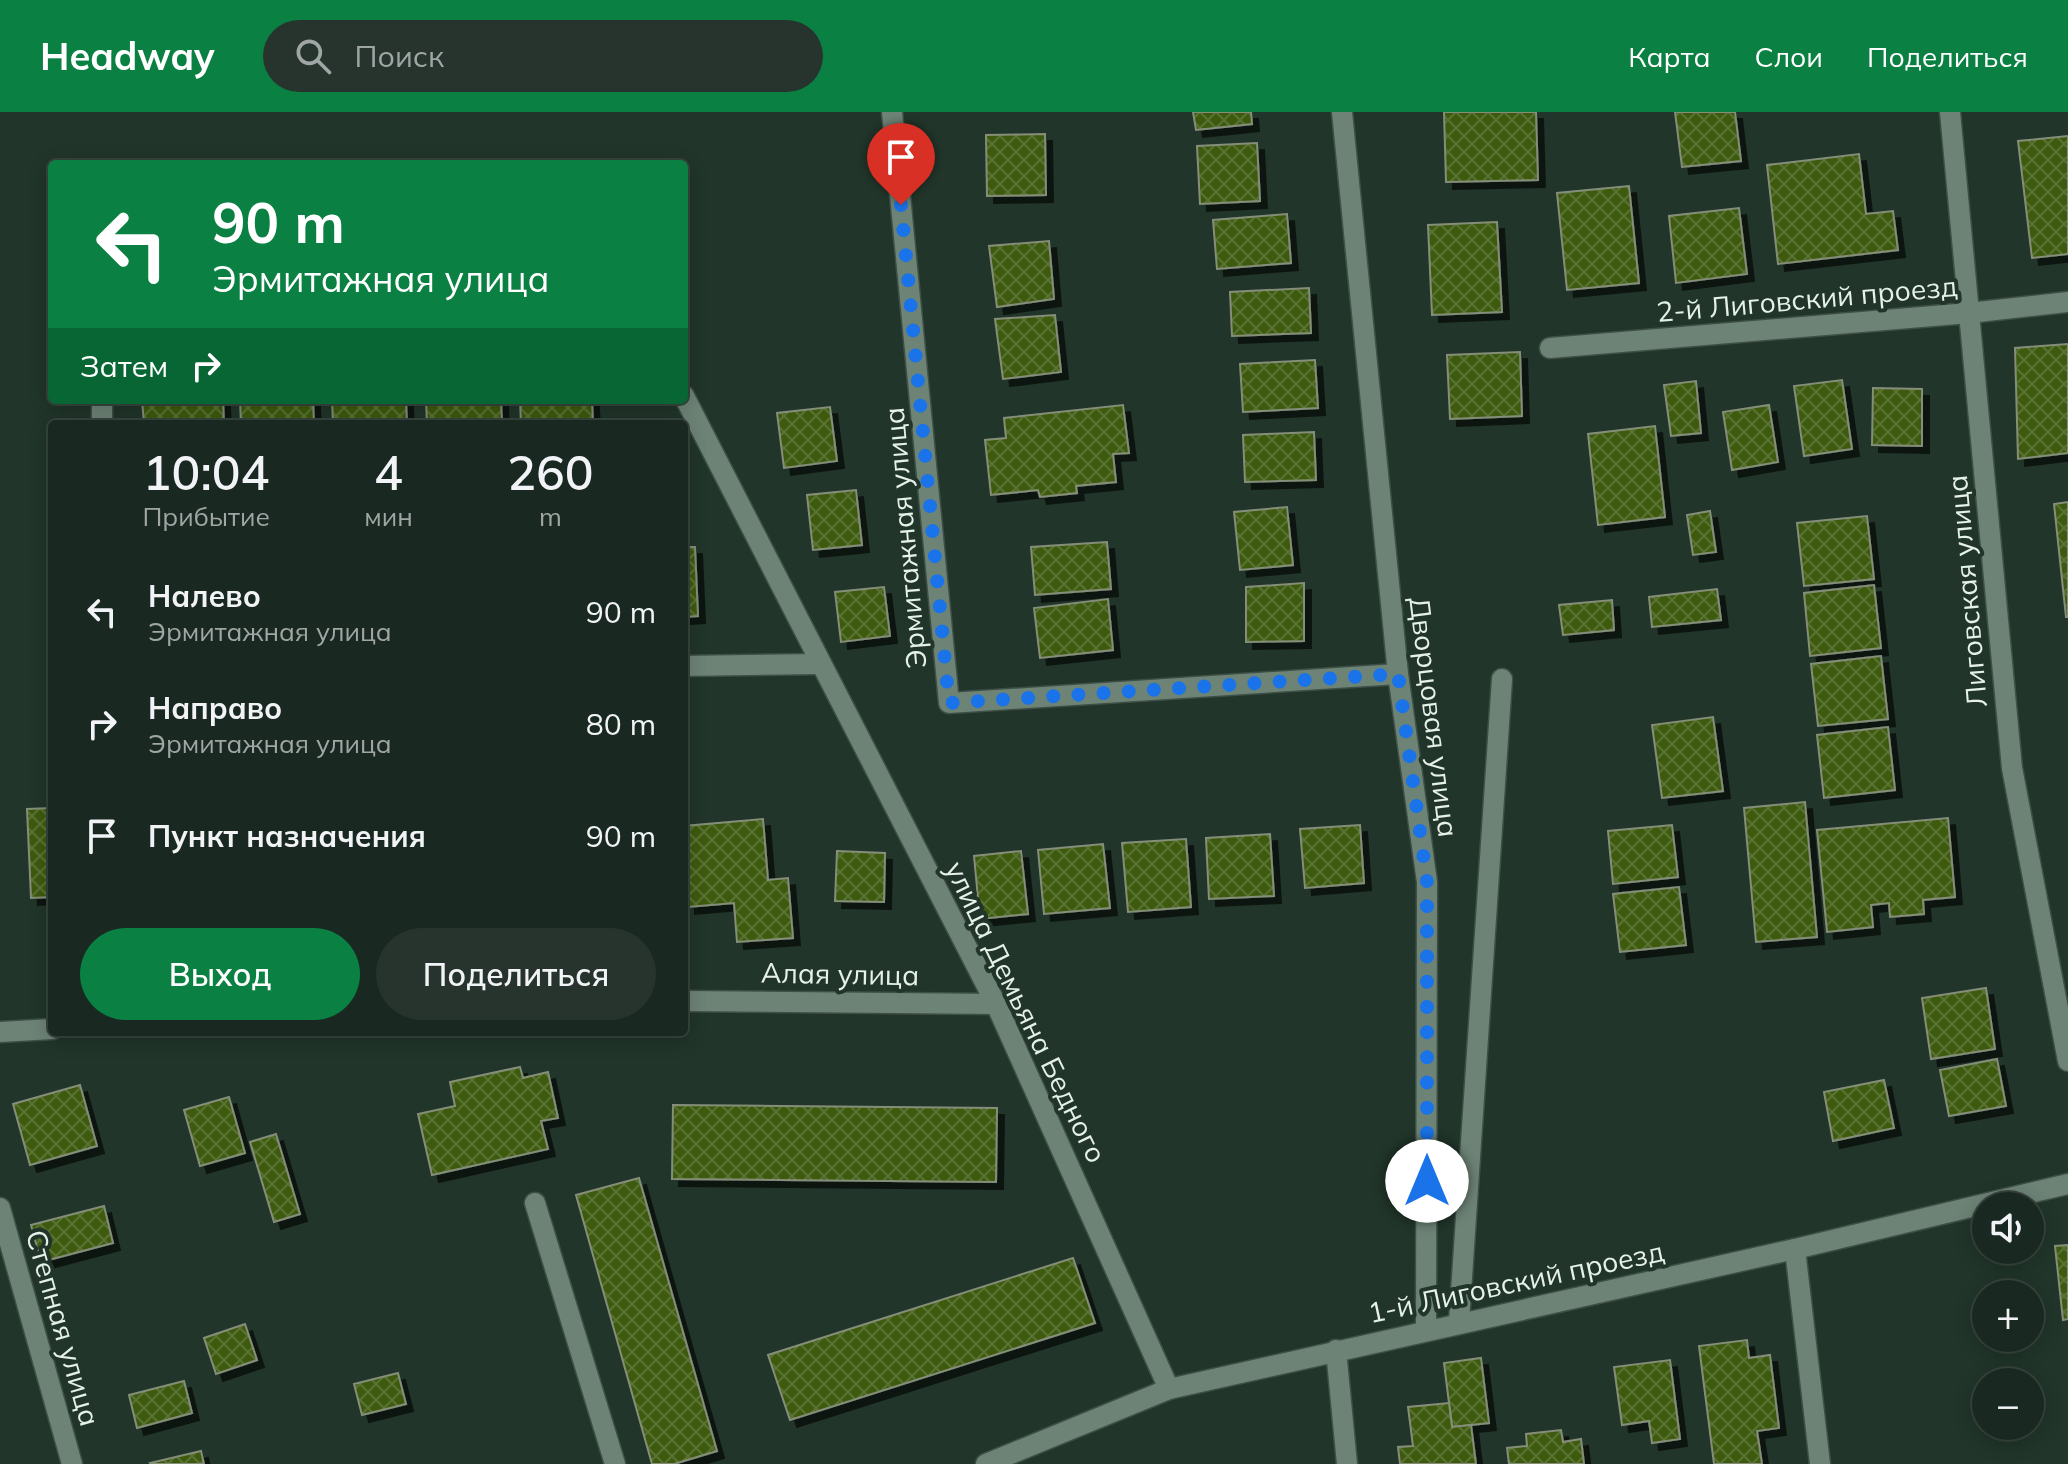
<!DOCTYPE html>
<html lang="ru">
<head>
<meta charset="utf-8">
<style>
  :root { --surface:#192820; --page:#26342d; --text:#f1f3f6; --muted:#9fa6a5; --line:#37443e; --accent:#0b8043 }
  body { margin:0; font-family:Mulish,sans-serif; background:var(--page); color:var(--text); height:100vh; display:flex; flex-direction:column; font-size:30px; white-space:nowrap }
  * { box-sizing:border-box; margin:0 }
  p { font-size:26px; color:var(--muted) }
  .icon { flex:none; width:44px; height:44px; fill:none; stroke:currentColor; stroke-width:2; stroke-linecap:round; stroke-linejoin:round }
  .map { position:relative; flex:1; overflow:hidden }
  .side { position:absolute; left:48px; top:308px; width:640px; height:616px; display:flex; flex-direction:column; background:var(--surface); border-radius:8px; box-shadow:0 4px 20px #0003,0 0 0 2px var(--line) }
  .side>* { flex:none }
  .guide { position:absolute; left:48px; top:48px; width:640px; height:244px; border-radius:8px; box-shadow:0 4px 20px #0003,0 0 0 2px var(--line); background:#0b8043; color:#fff; overflow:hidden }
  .tools { position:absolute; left:1972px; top:1080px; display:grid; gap:16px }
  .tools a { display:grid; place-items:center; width:72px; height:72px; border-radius:50%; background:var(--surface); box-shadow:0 4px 20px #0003,0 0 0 2px var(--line); font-size:40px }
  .pin { position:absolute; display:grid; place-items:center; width:68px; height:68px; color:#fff; margin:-82px -34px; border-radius:50% 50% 50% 0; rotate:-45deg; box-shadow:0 0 8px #0007 }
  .pin .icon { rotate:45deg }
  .me { position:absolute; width:88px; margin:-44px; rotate:0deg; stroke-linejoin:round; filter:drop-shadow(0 0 6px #0008) }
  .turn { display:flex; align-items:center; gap:28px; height:168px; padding:0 32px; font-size:36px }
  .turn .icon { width:104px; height:104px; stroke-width:2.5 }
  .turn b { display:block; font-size:56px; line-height:68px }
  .then { display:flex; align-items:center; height:76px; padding:0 32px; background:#0003; gap:16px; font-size:30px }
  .eta { display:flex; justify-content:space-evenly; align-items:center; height:136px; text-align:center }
  .eta b { font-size:48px; font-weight:600; line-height:56px }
  .cta { display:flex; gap:16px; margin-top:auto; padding:16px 32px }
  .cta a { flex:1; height:92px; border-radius:48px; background:var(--accent); color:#fff; font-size:32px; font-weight:600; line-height:92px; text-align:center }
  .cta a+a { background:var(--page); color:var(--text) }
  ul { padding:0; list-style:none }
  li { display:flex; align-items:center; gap:24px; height:112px; padding:0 32px }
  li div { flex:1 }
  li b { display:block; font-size:30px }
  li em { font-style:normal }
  header { display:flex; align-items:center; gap:48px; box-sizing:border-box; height:112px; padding:0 40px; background:var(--accent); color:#fff }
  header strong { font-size:38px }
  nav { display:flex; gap:44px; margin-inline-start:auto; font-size:28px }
  .search { width:560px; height:72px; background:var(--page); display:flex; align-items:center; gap:20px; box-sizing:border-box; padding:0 28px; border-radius:44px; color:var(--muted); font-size:30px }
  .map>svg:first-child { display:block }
  .building { fill:url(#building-cross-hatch); stroke:#848e79; stroke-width:2; filter:url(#shadow) }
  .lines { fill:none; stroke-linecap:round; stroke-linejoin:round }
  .minor-casing { stroke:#3e4f46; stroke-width:23 }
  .minor { stroke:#6d8376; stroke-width:20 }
  .route { stroke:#1a73e8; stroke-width:14; stroke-dasharray:0 25.2 }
  .labels { text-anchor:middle; stroke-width:8; stroke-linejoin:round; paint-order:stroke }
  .street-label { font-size:28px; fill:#e5f1e9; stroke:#21352a }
</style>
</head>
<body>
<header>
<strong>Headway</strong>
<div class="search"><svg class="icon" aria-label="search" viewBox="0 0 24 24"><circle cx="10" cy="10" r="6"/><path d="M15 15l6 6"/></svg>Поиск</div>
<nav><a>Карта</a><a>Слои</a><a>Поделиться</a></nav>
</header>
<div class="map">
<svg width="2068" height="1352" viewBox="0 0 2068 1352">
  <defs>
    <pattern id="building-cross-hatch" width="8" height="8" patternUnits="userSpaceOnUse" patternTransform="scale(2)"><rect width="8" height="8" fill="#3e5a0f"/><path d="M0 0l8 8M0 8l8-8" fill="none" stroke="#5a7232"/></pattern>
    <filter id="shadow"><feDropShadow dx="7" dy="7" stdDeviation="0" flood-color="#0009"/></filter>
  </defs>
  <rect width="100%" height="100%" fill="#21352a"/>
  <!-- building -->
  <g class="building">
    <path d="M1193,0H1251L1252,12L1196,18Z"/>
    <path d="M1444,0H1536L1538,68L1446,70Z"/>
    <path d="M1675,0H1735L1741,49L1682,55Z"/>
    <path d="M1045,22L1046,83L987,84L986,23Z"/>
    <path d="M2068,24V142L2032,146L2018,29Z"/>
    <path d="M1257,31L1260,89L1200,92L1197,34Z"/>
    <path d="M1859,42L1866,102L1893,99L1898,138L1778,152L1767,53Z"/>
    <path d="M1629,74L1639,171L1567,178L1557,81Z"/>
    <path d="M1739,96L1747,162L1676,171L1669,104Z"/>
    <path d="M1287,102L1291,151L1217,157L1213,108Z"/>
    <path d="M1497,110L1502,200L1432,203L1428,113Z"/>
    <path d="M1049,129L1054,187L997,195L989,134Z"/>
    <path d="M1309,176L1311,221L1232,224L1230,180Z"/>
    <path d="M1055,203L1061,260L1003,267L995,207Z"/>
    <path d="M2068,232V341L2018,347L2015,236Z"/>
    <path d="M1520,240L1522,304L1450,307L1447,243Z"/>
    <path d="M1315,248L1318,296L1243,300L1240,252Z"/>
    <path d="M1842,268L1852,337L1804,344L1794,274Z"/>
    <path d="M1696,269L1701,321L1671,324L1664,273Z"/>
    <path d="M1873,276L1922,277V334L1872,333Z"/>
    <path d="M142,288H223L224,312H144Z"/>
    <path d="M240,288H313L314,312H241Z"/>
    <path d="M332,288H406L407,312H333Z"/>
    <path d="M426,288H501L502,312H427Z"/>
    <path d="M520,288H592L593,312H521Z"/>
    <path d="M1123,293L1129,341L1113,342L1116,370L1076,374L1077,381L1040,385L1038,378L991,383L985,328L1006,326L1004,306Z"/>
    <path d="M1769,293L1778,350L1732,358L1723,300Z"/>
    <path d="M830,295L837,349L784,356L777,301Z"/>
    <path d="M1655,314L1665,405L1598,413L1588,322Z"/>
    <path d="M1314,320L1316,368L1245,370L1243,323Z"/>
    <path d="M856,378L862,433L813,438L807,383Z"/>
    <path d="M2068,390V505H2066L2054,392Z"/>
    <path d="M1287,395L1293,453L1240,458L1234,400Z"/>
    <path d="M1710,399L1716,440L1693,443L1687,403Z"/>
    <path d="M1867,404L1874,467L1804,474L1797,411Z"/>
    <path d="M1107,430L1111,477L1035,483L1031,435Z"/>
    <path d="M684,435H695L698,504L684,505Z"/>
    <path d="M1304,471V529L1246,530V475Z"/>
    <path d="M1874,473L1881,536L1810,544L1804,481Z"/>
    <path d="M884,475L890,524L841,530L835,480Z"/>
    <path d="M1717,477L1721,508L1652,515L1649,485Z"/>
    <path d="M1108,487L1113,538L1040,546L1034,496Z"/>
    <path d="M1612,488L1614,518L1563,523L1559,493Z"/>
    <path d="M1881,544L1888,607L1818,614L1811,552Z"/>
    <path d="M1713,605L1723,679L1662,686L1652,613Z"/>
    <path d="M1888,615L1895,678L1824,686L1817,623Z"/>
    <path d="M1805,690L1817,825L1756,830L1744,696Z"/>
    <path d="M52,696V785L31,786L27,697Z"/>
    <path d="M1948,706L1955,785L1923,788L1924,802L1890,805L1889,791L1871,793L1873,815L1827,820L1817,718Z"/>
    <path d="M763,707L768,768L788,766L793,826L737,830L734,791L688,795L684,714Z"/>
    <path d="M1360,713L1364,771L1305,776L1300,717Z"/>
    <path d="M1672,713L1678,765L1613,772L1608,719Z"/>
    <path d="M1270,722L1274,784L1209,787L1206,726Z"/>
    <path d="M1186,727L1191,795L1128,800L1122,731Z"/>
    <path d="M1103,732L1110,796L1044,802L1038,738Z"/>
    <path d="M837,739L885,741L884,790L835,789Z"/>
    <path d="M1021,739L1028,802L980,807L974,744Z"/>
    <path d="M1679,775L1686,833L1620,840L1613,782Z"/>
    <path d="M1986,876L1995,937L1931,947L1922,886Z"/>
    <path d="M1997,947L2006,994L1949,1004L1940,958Z"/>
    <path d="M520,955L523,966L548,960L558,1006L541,1009L548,1037L432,1063L418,1002L455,994L450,970Z"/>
    <path d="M1884,968L1894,1016L1833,1029L1824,980Z"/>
    <path d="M80,973L97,1034L30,1053L13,992Z"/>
    <path d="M229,985L245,1041L200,1054L184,998Z"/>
    <path d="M673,993L997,996L996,1070L672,1067Z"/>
    <path d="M276,1022L300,1102L274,1110L250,1030Z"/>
    <path d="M639,1066L717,1339L674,1352H652L576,1083Z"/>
    <path d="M104,1094L113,1131L41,1150L31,1113Z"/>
    <path d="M2068,1133V1207L2063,1208L2055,1134Z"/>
    <path d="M1073,1146L1095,1211L790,1308L768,1243Z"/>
    <path d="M245,1212L257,1248L216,1262L204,1226Z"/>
    <path d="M1747,1228L1749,1246L1770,1243L1779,1316L1757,1319L1762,1352H1714L1699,1234Z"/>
    <path d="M1481,1246L1489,1311L1452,1315L1444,1251Z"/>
    <path d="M1670,1248L1680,1327L1652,1331L1649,1309L1622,1313L1614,1255Z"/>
    <path d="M398,1261L406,1292L362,1303L354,1272Z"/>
    <path d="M184,1269L192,1301L137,1316L129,1283Z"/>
    <path d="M1449,1291L1452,1315L1471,1313L1476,1352H1400L1398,1335L1413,1334L1408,1295Z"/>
    <path d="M1561,1318L1563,1330L1581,1327L1584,1352H1509L1507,1336L1527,1334L1526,1322Z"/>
    <path d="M201,1339L204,1352H151L150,1351Z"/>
  </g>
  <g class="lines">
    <defs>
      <g id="minor">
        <path d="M892,0L949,591L1398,562"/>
        <path d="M1342,0L1398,562L1427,770L1426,1219"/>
        <path d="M1950,0L2012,656L2068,949"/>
        <path d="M1550,236L1969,201L2068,190"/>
        <path d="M684,284L996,892L1169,1277"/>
        <path d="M102,288V312"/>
        <path d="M684,554L821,552"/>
        <path d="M684,889L996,892"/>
        <path d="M0,920L52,917"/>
        <path d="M535,1091L615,1352"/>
        <path d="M0,1096L72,1352"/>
        <path d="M1795,1137L1820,1352"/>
        <path d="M1459,1210L1502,567"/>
        <path d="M1336,1238L1347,1352"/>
        <path d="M986,1352L1169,1277L1795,1137L2068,1072"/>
      </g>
    </defs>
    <!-- minor casing -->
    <use href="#minor" class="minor-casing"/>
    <!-- minor -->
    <use href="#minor" class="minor"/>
  </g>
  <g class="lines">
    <!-- route -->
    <path class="route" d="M901,93L949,591L1398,562L1427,770V1069"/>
  </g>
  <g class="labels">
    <!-- street labels -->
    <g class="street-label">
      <text transform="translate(1807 187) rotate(-5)" y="10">2-й Лиговский проезд</text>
      <text transform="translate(905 426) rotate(-95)" y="10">Эрмитажная улица</text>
      <text transform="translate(1967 479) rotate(-95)" y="10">Лиговская улица</text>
      <text transform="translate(1434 605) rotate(83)" y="10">Дворцовая улица</text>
      <text transform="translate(840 862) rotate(1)" y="10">Алая улица</text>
      <text transform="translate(1026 900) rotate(64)" y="10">улица Демьяна Бедного</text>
      <text transform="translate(1516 1170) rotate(-12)" y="10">1-й Лиговский проезд</text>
      <text transform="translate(63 1216) rotate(74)" y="10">Степная улица</text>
    </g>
  </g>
</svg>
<div class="tools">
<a><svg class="icon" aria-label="sound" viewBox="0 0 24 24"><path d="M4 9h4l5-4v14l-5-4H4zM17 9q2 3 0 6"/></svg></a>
<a>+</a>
<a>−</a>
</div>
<div class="pin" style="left:901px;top:93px;background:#d93025"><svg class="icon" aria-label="arrive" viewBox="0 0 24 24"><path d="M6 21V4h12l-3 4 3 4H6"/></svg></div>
<svg class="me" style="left:1427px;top:1069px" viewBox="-20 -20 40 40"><circle r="19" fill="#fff"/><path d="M0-13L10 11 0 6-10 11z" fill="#1a73e8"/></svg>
<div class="guide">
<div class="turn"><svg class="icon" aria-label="left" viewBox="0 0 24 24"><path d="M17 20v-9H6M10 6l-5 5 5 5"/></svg><div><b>90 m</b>Эрмитажная улица</div></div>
<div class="then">Затем<svg class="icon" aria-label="right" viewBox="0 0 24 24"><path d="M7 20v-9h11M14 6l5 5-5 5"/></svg></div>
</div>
<section class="side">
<div class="eta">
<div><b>10:04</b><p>Прибытие</p></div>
<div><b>4</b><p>мин</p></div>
<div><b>260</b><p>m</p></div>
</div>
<ul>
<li><svg class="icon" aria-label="left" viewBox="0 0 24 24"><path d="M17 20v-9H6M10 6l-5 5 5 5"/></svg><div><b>Налево</b><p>Эрмитажная улица</p></div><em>90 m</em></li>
<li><svg class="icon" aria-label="right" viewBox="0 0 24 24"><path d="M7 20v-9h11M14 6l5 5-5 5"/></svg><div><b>Направо</b><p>Эрмитажная улица</p></div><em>80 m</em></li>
<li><svg class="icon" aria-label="arrive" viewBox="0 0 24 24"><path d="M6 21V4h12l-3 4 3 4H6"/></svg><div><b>Пункт назначения</b></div><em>90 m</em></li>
</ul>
<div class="cta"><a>Выход</a><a>Поделиться</a></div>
</section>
</div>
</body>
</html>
